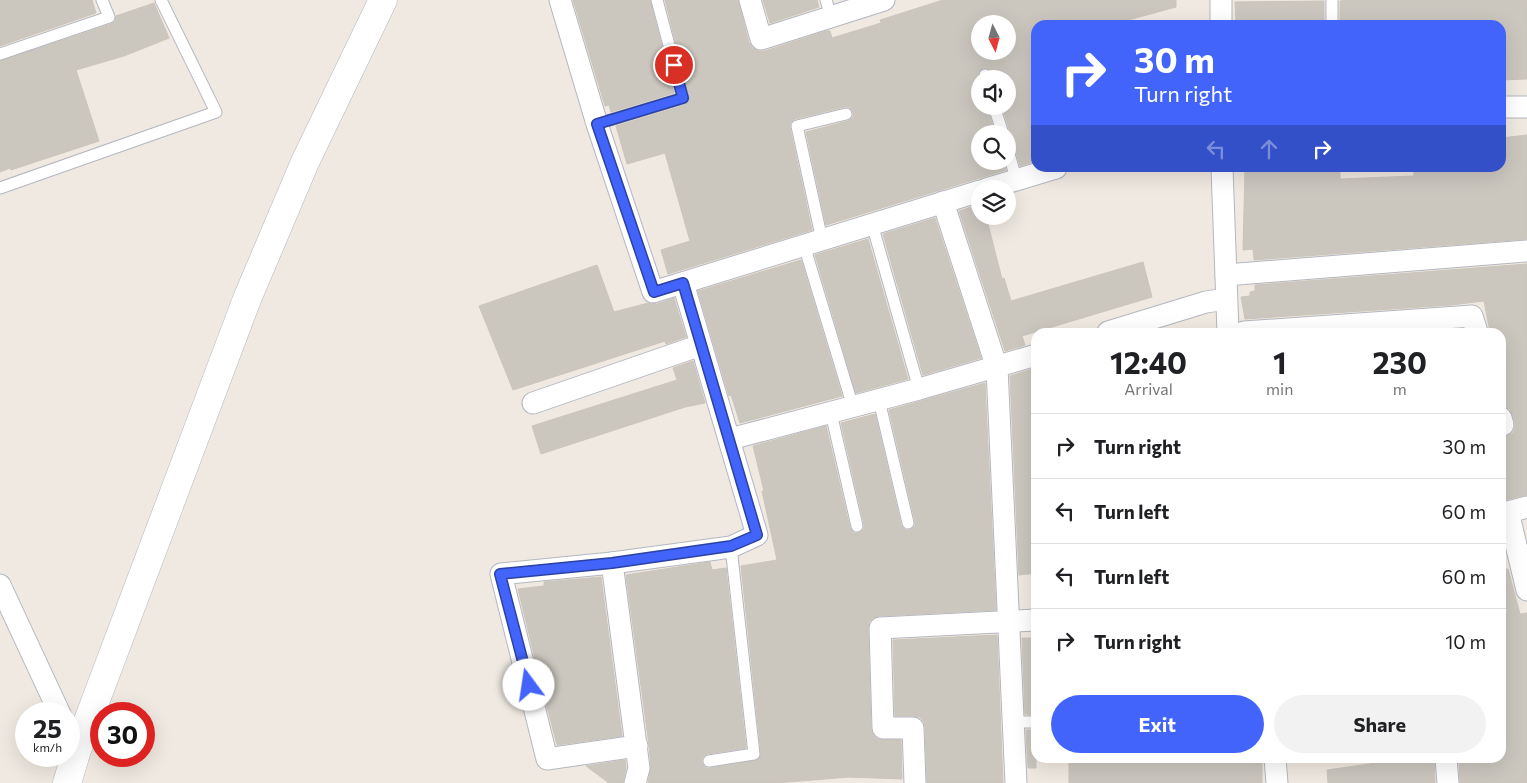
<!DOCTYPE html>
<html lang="en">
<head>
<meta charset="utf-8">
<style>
  :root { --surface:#fff; --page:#f2f2f2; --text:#202124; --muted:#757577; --line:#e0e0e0; --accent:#4264fb }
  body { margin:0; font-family:Commissioner,sans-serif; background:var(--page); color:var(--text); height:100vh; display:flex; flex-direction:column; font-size:19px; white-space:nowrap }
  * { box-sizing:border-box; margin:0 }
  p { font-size:16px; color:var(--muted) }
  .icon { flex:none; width:28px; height:28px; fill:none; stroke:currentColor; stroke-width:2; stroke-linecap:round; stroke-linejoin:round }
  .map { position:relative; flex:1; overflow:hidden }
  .drawer { position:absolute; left:1031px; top:328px; width:475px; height:435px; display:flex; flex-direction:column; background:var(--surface); border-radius:15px; box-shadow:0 5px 20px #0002 }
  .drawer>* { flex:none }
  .guide { position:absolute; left:1031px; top:20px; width:475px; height:152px; border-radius:15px; box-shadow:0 5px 20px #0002; background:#4264fb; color:#fff; overflow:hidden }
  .needle { width:32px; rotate:174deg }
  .tools { position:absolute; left:971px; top:15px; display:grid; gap:10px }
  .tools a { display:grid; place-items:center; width:45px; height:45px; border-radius:50%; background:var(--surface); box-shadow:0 5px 20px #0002; font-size:25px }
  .speed { position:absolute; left:15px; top:702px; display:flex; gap:10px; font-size:25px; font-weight:700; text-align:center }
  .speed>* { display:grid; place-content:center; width:65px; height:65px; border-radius:50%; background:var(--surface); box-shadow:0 5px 20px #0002; line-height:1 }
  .speed small { font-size:12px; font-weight:400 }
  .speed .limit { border:8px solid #d22; background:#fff; color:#111 }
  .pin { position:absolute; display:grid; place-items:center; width:42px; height:42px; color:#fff; margin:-21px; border:2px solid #fff; border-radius:50%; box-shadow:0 1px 5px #0007 }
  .me { position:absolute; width:55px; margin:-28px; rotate:346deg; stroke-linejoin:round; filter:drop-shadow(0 0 4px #0008) }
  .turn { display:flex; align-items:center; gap:18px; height:105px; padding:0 20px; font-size:22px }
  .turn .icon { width:65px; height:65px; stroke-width:2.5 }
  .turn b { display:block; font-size:35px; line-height:42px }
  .lanes { display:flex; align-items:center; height:48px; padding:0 20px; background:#0003; justify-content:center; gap:25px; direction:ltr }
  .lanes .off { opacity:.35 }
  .eta { display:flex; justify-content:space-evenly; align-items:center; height:85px; text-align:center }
  .eta b { font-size:30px; font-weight:700; line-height:35px }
  .button { display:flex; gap:10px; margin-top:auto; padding:10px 20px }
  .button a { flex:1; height:58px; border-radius:30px; background:var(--accent); color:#fff; font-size:20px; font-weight:700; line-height:58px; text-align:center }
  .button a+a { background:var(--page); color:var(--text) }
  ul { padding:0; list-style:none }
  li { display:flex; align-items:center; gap:15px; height:65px; padding:0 20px; border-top:1px solid var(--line) }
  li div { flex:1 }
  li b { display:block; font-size:19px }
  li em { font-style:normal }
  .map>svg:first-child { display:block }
  .building { fill:#cbc7bf; stroke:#cbc5ba; fill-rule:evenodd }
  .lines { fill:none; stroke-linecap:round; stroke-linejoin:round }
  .service-casing { stroke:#b4b7c1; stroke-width:13 }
  .minor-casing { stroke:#b4b7c1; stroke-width:23 }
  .tertiary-casing { stroke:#b4b7c1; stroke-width:29 }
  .service { stroke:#fff; stroke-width:11 }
  .minor { stroke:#fff; stroke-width:21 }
  .tertiary { stroke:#fff; stroke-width:28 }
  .route-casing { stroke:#2b41a3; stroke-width:12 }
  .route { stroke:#4264fb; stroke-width:9 }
</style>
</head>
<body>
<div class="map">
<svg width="1527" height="783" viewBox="0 0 1527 783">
  <rect width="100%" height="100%" fill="#efe9e1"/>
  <!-- building -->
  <g class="building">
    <path d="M0,0H92L96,13L0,46Z"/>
    <path d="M573,0H650L674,93L611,112L609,105L605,106Z"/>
    <path d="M665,0H738L749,43L753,48L759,51H765L826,31H830L832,38L881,23L880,20L943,0H1176V7L1110,25H1036V161L1020,166L1015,148L1013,144L1008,143L1010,132L1002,106H1008V79H993L991,70L983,68L978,73L980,83V106H987L995,134H980V161H1003L1006,170L826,225L806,132L848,121L853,117V112L849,107H844L795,119L790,123V128L812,230L668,274L661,250L690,241L665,153L627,164L616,126L685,105L690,100ZM980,24H1008V51H980Z"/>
    <path d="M763,0H817L819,7L770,23Z"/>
    <path d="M1349,0H1527V79L1501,80V25H1340V1Z"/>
    <path d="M1324,1V25H1238V23H1236L1235,2Z"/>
    <path d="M154,3L169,38L124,56L76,70L99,141L11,170L10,168L0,172V61L111,24L115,21L116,16Z"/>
    <path d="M1527,135V239L1254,260L1253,249L1243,250L1245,168H1340V179L1414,176V168H1501V138Z"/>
    <path d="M980,204V216H986L1002,279L1004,278L1011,301L1143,262L1152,297L1022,336L1025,345L1005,351L959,211Z"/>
    <path d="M935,218L981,358L923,375L883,234Z"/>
    <path d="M868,239L908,379L856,393L815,255Z"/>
    <path d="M801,260L842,396L740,423L731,395L729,396L698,291Z"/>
    <path d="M1527,264V495L1501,501V438L1508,436L1513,433L1515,428V422L1510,409L1501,406V332H1490L1484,301L1451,305L1245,319L1241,297L1250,296V292L1255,291V285Z"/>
    <path d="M597,265L614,312L648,303L657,304L674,298L686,337L666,344L665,341L513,390L479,306Z"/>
    <path d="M693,361L705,403L685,407L541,454L532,426L677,380L673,368Z"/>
    <path d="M1032,369L1033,373L1036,372V573L1019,575L1010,376Z"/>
    <path d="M985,383L996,610L879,616L873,618L869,622L868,628L871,729L873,735L877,739L901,740L902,779L849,777L776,783H648L651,767L649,745L626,575L710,562L712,570L726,568L746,748L707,754L702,758V763L706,768H710L758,760L761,753L741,566L777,560L762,491H764L753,446L826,426L850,528L854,533H859L864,529V524L841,423L875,414L901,525L905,530H910L915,526V521L889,410Z"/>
    <path d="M1508,569L1520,614L1527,613V783H1460L1459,762L1501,758V570Z"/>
    <path d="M601,577L622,736L557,745L539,676L538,663H536L518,589L544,586V582Z"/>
    <path d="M997,635L1003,783H927L925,728L924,722L920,717L913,716H895L893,640Z"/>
    <path d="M1022,638H1036V715L1025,714Z"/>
    <path d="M1036,730V768H1028L1026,730Z"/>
    <rect x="1069" y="758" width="193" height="25"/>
    <path d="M1396,758H1434L1435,783H1328L1327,770L1397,760Z"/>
    <path d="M625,760L626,767L623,783H609L586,766Z"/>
  </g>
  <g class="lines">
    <defs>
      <g id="service">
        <path d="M826,0L831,17"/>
        <path d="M1332,0V25"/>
        <path d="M0,54L109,17L102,0"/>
        <path d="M985,75L986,79"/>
        <path d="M994,106L1003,134"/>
        <path d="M597,124L683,98L657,0"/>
        <path d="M1008,150L1016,179"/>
        <path d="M0,188L216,112L161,0"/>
        <path d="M872,224L919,389"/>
        <path d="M822,240L797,126L846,114"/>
        <path d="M804,245L853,407"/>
        <path d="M879,400L908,523"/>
        <path d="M831,413L857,526"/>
        <path d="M1014,722H1036"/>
        <path d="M709,761L754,754L731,547"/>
      </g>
      <g id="minor">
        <path d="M560,0L597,124L653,292L980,191"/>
        <path d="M750,0L761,39L884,0"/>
        <path d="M1221,25V0"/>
        <path d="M1501,107H1527"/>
        <path d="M1222,168L1228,332"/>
        <path d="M986,189L1056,168"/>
        <path d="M943,202L997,368L1016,783"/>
        <path d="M1226,275L1527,251"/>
        <path d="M1108,332L1206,302L1226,299"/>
        <path d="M1244,332L1472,316L1477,332"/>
        <path d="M533,403L701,345"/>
        <path d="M1501,418L1503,425H1501"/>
        <path d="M730,439L919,389L1036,355"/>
        <path d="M1508,512L1527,590"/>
        <path d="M1501,514L1527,507"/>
        <path d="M612,563L639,768L635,783"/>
        <path d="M0,585L60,714"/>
        <path d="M637,746L547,759L501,574L612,563L731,547L757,535L683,283"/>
        <path d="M1275,758L1277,783"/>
        <path d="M1446,758L1448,783"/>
        <path d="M915,783L913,728H883L880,628L1036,620"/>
      </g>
      <path id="tertiary" d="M67,783L77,750L247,299L305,162L383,0"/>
    </defs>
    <!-- service casing -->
    <use href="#service" class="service-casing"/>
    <!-- minor casing -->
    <use href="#minor" class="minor-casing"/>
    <!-- tertiary casing -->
    <use href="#tertiary" class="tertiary-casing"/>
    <!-- service -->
    <use href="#service" class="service"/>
    <!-- minor -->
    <use href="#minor" class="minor"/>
    <!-- tertiary -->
    <use href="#tertiary" class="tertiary"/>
  </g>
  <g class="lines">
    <defs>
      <path id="route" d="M529,685L500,574L612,563L731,546L757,535L683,283L654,292L597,124L683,98L674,65"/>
    </defs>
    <!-- route casing -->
    <use href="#route" class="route-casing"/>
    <!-- route -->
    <use href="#route" class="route"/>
  </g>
</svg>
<div class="tools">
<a><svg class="needle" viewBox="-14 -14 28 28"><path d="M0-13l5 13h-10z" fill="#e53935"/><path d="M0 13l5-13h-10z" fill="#757577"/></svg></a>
<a><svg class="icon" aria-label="sound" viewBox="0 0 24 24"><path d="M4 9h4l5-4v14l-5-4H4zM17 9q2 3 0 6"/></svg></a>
<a><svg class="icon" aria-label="search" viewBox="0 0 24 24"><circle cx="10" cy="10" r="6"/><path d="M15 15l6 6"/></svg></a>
<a><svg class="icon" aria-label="layers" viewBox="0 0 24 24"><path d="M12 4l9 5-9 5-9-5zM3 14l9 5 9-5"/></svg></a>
</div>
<div class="speed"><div>25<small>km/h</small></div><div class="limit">30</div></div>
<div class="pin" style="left:674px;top:65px;background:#d93025"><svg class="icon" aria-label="arrive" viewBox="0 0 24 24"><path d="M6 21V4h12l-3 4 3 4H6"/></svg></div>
<svg class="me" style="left:529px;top:685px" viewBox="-20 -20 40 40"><circle r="19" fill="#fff"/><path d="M0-13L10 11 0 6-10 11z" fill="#4264fb"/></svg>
<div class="guide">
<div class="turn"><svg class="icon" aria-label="right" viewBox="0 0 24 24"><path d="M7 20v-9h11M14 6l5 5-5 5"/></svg><div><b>30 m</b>Turn right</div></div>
<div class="lanes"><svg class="icon off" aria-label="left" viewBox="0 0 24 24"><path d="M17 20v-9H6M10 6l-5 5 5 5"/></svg><svg class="icon off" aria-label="ahead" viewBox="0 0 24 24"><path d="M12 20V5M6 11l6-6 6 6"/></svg><svg class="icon" aria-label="right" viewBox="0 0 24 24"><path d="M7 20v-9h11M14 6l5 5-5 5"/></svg></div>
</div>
<section class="drawer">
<div class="eta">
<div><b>12:40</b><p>Arrival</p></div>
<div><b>1</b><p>min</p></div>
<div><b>230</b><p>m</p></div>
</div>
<ul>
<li><svg class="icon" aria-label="right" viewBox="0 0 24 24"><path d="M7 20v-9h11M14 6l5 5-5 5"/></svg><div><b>Turn right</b></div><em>30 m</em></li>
<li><svg class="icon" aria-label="left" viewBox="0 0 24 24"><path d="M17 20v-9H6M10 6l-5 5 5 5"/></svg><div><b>Turn left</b></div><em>60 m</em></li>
<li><svg class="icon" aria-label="left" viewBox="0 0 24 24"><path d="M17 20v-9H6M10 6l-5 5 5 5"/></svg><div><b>Turn left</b></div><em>60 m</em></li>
<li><svg class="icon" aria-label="right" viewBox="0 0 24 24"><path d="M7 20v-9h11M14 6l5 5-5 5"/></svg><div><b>Turn right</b></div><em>10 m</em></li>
</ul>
<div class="button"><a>Exit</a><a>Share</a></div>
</section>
</div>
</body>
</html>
